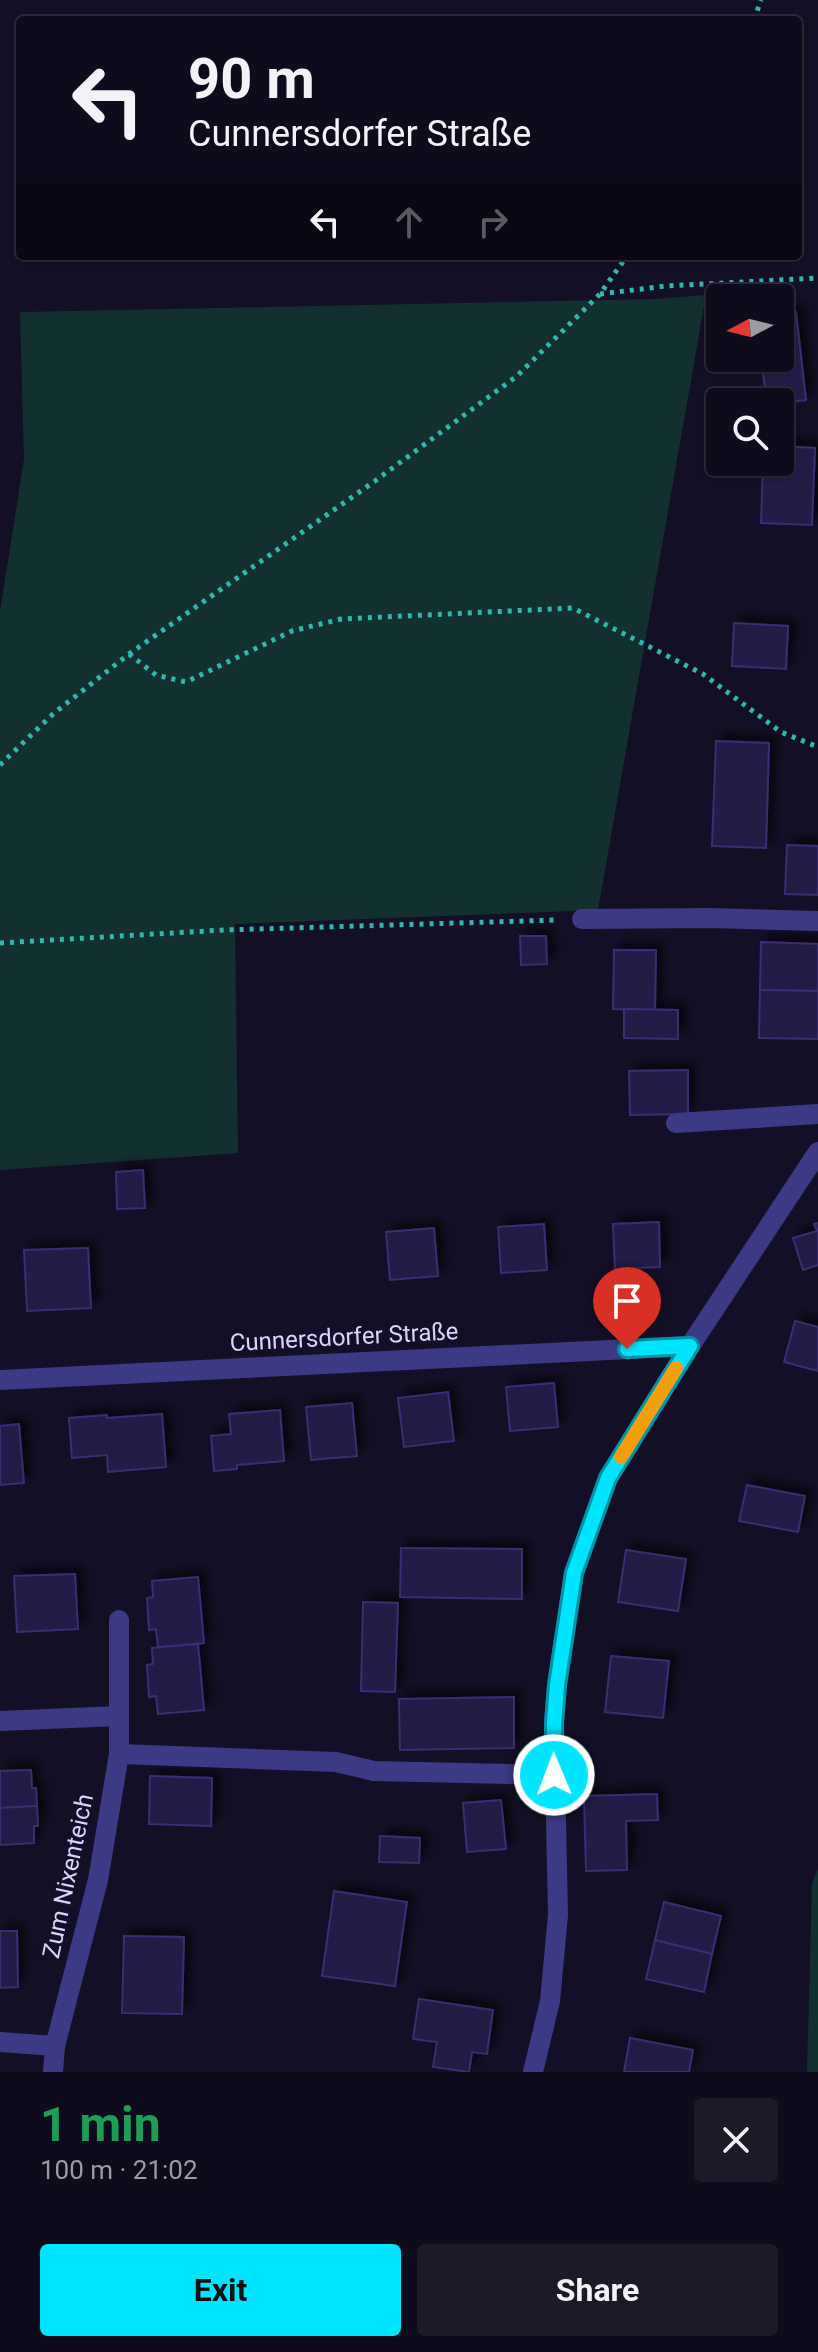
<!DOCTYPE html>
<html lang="en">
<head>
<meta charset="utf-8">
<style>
  :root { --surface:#0e0b1c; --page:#1c1929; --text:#f1f3f6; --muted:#9b9ba3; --line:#2e2b3b; --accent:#00e5ff }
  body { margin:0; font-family:Roboto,sans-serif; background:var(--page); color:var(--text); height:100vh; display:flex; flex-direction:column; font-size:30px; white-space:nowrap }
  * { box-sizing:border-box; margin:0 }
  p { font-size:26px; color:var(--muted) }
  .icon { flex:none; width:44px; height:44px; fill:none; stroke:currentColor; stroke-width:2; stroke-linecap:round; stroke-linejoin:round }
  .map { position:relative; height:2072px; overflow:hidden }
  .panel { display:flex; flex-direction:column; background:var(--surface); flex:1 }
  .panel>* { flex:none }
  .guide { position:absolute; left:16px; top:16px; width:786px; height:244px; border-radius:8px; box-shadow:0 2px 6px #0004,0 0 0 2px var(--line); background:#0e0b1c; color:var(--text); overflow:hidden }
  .needle { width:52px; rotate:263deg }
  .tools { position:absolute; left:706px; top:284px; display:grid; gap:16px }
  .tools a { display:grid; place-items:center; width:88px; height:88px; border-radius:8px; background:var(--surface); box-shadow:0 2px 6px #0004,0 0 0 2px var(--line); font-size:40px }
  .pin { position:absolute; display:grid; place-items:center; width:68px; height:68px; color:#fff; margin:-82px -34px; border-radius:50% 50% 50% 0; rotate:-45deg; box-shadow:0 0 8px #0007 }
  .pin .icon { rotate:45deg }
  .me { position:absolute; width:88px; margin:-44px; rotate:359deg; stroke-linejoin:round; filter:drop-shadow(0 0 6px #0008) }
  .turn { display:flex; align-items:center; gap:28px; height:168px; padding:0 40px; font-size:36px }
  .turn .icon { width:104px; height:104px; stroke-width:2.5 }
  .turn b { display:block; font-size:56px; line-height:68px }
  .lanes { display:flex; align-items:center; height:76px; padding:0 40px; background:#0003; justify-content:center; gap:40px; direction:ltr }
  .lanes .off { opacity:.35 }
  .round { display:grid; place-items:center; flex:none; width:84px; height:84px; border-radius:8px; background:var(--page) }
  .summary { display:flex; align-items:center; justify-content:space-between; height:136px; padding:0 40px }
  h1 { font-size:48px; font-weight:700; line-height:60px; color:#1e9e55 }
  .cta { display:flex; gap:16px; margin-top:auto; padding:16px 40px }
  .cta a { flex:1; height:92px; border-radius:8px; background:var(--accent); color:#111; font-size:32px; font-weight:700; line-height:92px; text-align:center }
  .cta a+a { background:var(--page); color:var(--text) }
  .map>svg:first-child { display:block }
  .green { fill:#12302f }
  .building { fill:#241b47; stroke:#3b2d73; stroke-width:2; filter:url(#shadow) }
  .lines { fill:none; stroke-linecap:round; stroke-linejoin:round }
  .path { stroke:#2fb8b0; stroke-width:5; stroke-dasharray:4 6; stroke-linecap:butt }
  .minor { stroke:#3d3a85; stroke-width:20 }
  .route-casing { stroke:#0095a6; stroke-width:20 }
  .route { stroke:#00e5ff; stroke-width:14 }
  .slow { stroke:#f59e0b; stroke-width:14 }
  .labels { text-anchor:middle; stroke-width:8; stroke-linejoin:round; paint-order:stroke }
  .street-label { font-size:24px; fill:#d9d4ff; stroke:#130f26 }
</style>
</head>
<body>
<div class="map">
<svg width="818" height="2072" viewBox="0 0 818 2072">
  <defs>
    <filter id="shadow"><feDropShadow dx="7" dy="-7" stdDeviation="4" flood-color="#0009"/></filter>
  </defs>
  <rect width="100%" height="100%" fill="#130f26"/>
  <!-- green -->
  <g class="green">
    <path d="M706,295L598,910L235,924L238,1153L0,1170V611L24,459L20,312L654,299Z"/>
    <path d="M818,1869V2072H807L812,1883Z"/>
  </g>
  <!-- building -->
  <g class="building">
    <path d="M796,312L806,400L780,403L767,402L762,367L741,370L740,358H780V313Z"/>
    <path d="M780,446L815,448L812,525L761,523L763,462H780Z"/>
    <path d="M734,623L788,626L786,669L732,666Z"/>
    <path d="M716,741L769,743L766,848L712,846Z"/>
    <path d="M787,845L818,846V895L785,894Z"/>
    <path d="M520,936H546L547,964L521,965Z"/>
    <path d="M761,942L818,944V991L760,990Z"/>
    <path d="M614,950H656L655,1010L613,1009Z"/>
    <path d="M760,990L818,991V1039L759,1038Z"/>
    <path d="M624,1009L678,1010V1039L624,1038Z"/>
    <path d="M688,1070V1114L630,1115L629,1071Z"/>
    <path d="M143,1170L145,1208L117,1209L116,1172Z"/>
    <path d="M659,1222L660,1267L615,1269L613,1224Z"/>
    <path d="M818,1223V1265L803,1270L793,1238L817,1231L814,1224Z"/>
    <path d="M544,1224L547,1270L501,1273L498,1227Z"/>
    <path d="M434,1228L438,1276L390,1280L386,1232Z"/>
    <path d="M88,1248L91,1308L27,1311L24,1250Z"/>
    <path d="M795,1321L818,1327V1371L784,1362Z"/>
    <path d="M554,1383L558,1427L510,1431L506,1387Z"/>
    <path d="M448,1392L454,1441L404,1447L398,1398Z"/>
    <path d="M352,1403L357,1456L311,1460L306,1407Z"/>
    <path d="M280,1410L284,1461L237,1465V1469L214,1471L211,1436L231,1434L229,1414Z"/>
    <path d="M162,1414L166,1467L108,1472L107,1455L72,1458L69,1418L107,1415V1418Z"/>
    <path d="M19,1424L24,1483L0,1485V1426Z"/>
    <path d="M747,1485L805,1496L798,1532L739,1521Z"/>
    <path d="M401,1548L522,1549V1599L400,1597Z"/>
    <path d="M626,1550L686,1559L678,1611L618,1602Z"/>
    <path d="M75,1574L78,1629L17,1632L14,1576Z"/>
    <path d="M198,1577L204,1643L158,1647L156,1629L149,1630L147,1598L153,1597L152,1581Z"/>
    <path d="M363,1602L398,1603L395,1692L361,1691Z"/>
    <path d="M198,1644L204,1710L158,1714L156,1696L149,1697L147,1665L153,1664L152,1648Z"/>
    <path d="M611,1656L669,1661L663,1718L605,1712Z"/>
    <path d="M514,1697V1748L400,1750L399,1699Z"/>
    <path d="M31,1770L32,1788H36L37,1806L0,1808V1771Z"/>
    <path d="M150,1776L212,1778L211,1826L149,1824Z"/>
    <path d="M657,1794L658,1820L626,1821L627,1870L586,1871L584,1796Z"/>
    <path d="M501,1800L506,1849L467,1852L463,1803Z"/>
    <path d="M37,1806L38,1826H34V1843L0,1845V1808Z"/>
    <path d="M380,1836L420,1838L419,1863L379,1862Z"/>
    <path d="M334,1891L407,1902L395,1986L322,1976Z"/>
    <path d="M664,1902L721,1916L712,1954L655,1940Z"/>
    <path d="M0,1931H17L18,1987L0,1988Z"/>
    <path d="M124,1936L184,1937L182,2014L122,2013Z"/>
    <path d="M655,1940L712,1954L704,1992L646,1979Z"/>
    <path d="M419,1999L493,2010L487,2054L472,2052L469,2072L433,2067L437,2042L413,2039Z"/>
    <path d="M630,2038L693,2050L689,2072H624Z"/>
  </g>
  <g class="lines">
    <!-- path -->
    <g class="path">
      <path d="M754,20L761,0"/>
      <path d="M600,294L666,286L818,278"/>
      <path d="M129,654L156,675L186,682L292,631L341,619L573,608L703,674L781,732L818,747"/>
      <path d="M0,765L53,714L129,654L375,481L517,376L600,294L627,256"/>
      <path d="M0,943L224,930L557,920"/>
    </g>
    <!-- minor -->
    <g class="minor">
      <path d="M582,919L710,918L818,921"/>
      <path d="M676,1123L818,1114"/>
      <path d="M0,1380L690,1346"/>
      <path d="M0,1721L118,1716"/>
      <path d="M119,1754L336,1762L374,1771L554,1775"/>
      <path d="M0,2042L55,2046"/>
      <path d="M53,2072L55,2046L98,1880L119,1754V1620"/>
      <path d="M533,2072L550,2001L558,1915L554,1723L557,1685L574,1573L608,1478L690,1346L818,1152"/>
    </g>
  </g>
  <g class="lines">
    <defs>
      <path id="route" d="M554,1775V1723L557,1685L574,1573L608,1478L690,1346L627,1349"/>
    </defs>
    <!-- route casing -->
    <use href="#route" class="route-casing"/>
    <!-- route -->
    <use href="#route" class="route"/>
    <!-- slow -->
    <path class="slow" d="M621,1457L676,1368"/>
  </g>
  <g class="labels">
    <!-- street labels -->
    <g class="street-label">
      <text transform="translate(344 1337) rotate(-3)" y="8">Cunnersdorfer Straße</text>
      <text transform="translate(68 1876) rotate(-78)" y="8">Zum Nixenteich</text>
    </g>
  </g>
</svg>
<div class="tools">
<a><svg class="needle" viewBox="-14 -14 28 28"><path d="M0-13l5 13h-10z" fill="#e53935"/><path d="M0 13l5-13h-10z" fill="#9b9ba3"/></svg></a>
<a><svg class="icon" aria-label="search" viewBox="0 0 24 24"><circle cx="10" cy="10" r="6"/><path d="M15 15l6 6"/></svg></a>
</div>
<div class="pin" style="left:627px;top:1349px;background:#d93025"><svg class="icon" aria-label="arrive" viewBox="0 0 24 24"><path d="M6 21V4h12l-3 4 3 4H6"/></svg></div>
<svg class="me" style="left:554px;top:1775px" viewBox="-20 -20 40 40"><circle r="17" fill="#00e5ff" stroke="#fff" stroke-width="3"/><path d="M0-11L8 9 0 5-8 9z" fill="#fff"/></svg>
<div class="guide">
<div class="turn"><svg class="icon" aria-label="left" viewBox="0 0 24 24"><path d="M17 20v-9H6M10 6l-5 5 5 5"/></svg><div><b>90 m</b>Cunnersdorfer Straße</div></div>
<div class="lanes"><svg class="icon" aria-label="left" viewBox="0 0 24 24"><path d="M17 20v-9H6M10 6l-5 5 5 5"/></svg><svg class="icon off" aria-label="ahead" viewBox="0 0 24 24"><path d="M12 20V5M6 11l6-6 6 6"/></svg><svg class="icon off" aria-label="right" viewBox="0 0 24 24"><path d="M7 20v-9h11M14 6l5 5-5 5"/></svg></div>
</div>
</div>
<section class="panel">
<div class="summary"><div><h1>1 min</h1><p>100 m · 21:02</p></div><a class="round"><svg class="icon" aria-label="close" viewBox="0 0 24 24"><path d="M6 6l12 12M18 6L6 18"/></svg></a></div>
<div class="cta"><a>Exit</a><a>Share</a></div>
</section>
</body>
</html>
